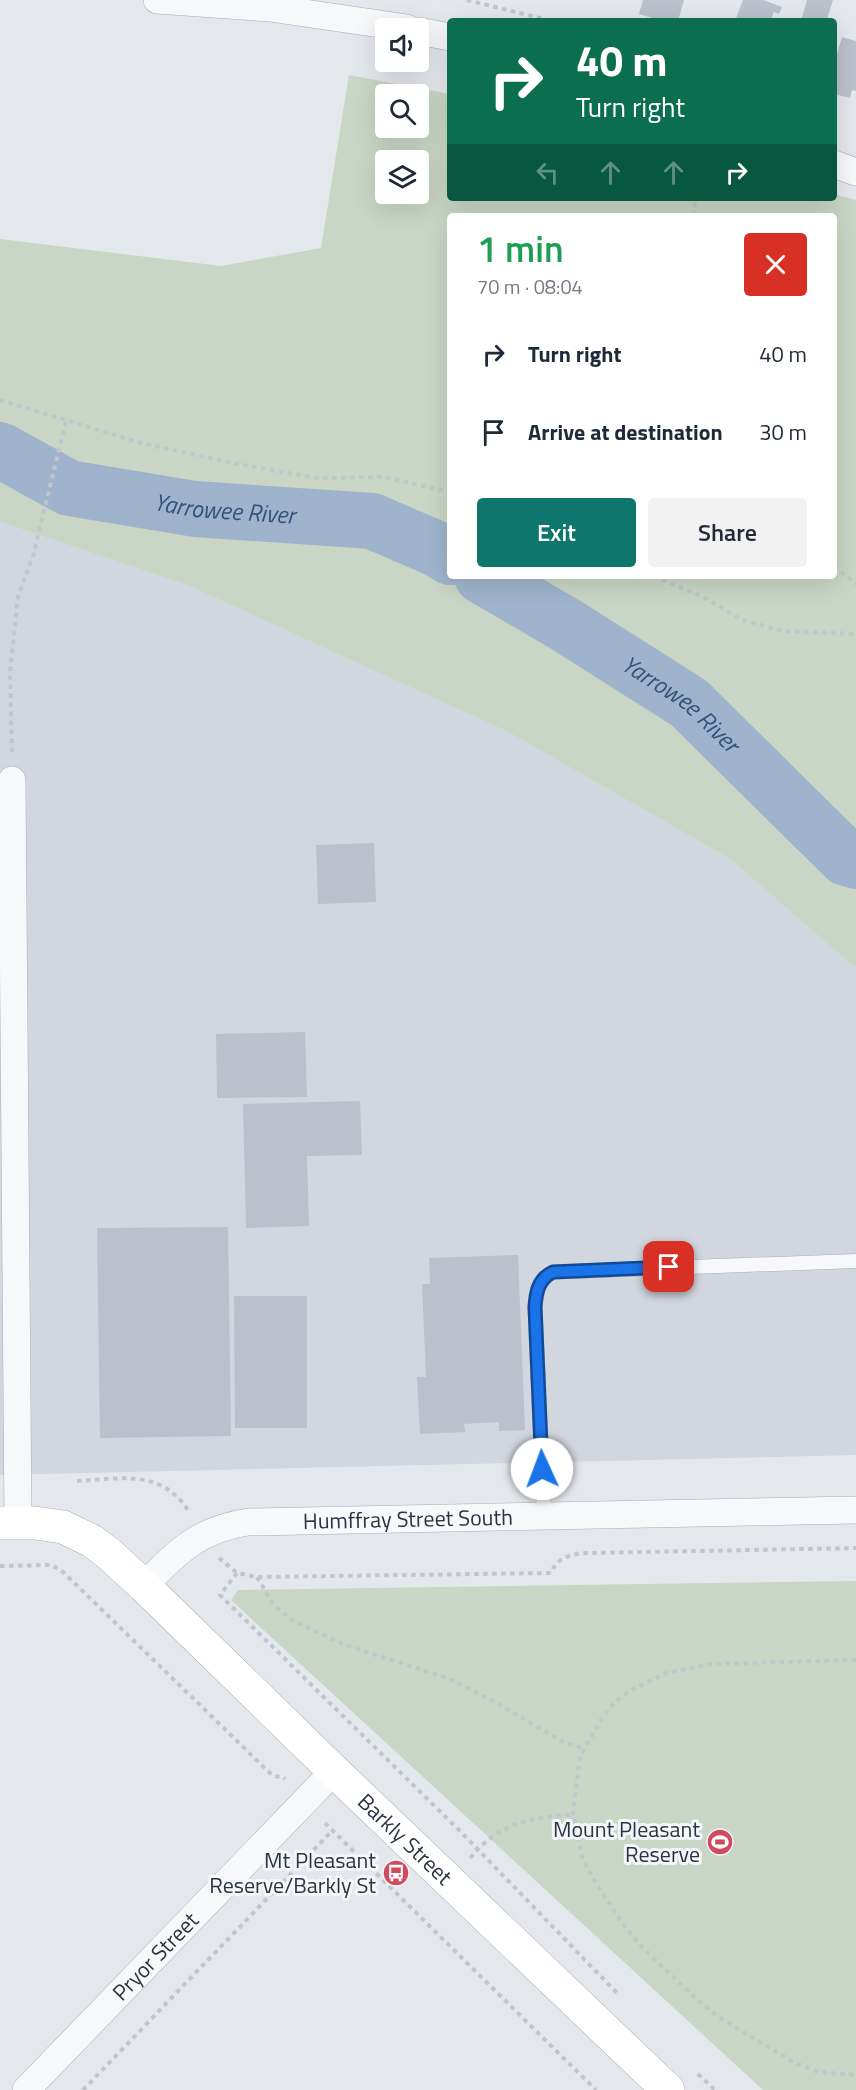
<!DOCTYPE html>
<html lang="en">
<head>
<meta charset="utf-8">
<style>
  :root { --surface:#fff; --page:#f2f2f3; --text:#1f2937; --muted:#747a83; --accent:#0f766e }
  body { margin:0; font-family:"Titillium Web",sans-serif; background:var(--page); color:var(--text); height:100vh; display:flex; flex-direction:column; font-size:22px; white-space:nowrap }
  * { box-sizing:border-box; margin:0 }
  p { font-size:20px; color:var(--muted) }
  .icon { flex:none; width:33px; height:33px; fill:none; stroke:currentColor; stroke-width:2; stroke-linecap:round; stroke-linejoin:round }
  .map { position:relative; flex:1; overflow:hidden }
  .side { position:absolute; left:447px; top:213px; width:390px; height:366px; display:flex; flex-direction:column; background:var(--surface); border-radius:6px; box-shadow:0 6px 24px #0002 }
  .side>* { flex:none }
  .banner { position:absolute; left:447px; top:18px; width:390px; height:183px; border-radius:6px; box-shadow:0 6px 24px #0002; background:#0b6e4f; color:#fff; overflow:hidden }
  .controls { position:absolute; left:375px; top:18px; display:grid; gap:12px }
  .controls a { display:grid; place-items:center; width:54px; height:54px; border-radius:6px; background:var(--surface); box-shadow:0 6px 24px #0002; font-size:30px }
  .pin { position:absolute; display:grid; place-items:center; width:51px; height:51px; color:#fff; margin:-26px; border-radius:12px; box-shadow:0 3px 9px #0006 }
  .me { position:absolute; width:66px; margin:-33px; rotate:358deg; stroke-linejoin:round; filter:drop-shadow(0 0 4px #0008) }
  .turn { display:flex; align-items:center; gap:21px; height:126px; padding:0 30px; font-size:27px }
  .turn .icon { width:78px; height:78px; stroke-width:2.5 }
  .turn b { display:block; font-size:42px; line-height:51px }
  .lanes { display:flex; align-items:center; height:57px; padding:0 30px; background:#0003; justify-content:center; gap:30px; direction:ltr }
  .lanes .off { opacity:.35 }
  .round { display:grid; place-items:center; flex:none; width:63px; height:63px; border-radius:6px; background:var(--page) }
  .overview { display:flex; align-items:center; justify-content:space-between; height:102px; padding:0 30px }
  h1 { font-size:36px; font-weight:600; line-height:45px; color:#1e9e55 }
  .cta { display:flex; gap:12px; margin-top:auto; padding:12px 30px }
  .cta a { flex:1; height:69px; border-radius:6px; background:var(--accent); color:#fff; font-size:24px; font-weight:600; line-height:69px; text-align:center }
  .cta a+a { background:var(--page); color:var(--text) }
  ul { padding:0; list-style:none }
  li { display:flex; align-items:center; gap:18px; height:78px; padding:0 30px }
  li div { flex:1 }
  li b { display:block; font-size:22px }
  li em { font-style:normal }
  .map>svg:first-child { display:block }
  .built { fill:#d2d6de }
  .green { fill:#c9d6c5; fill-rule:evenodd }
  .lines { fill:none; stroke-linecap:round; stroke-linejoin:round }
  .river { stroke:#9fb4cc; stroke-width:56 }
  .building { fill:#bbc0ca }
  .service-casing { stroke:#a9aeb7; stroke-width:15 }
  .minor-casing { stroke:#a9aeb7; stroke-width:28 }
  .secondary-casing { stroke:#a9aeb7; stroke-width:34 }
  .path { stroke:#c2c5cb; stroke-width:4; stroke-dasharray:4.5 4.5; stroke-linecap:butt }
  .service { stroke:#f7f8fa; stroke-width:14 }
  .minor { stroke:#f7f8fa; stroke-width:27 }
  .secondary { stroke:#fff; stroke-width:33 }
  .route-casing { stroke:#114b97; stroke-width:15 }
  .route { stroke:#1a73e8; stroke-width:10 }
  .labels { text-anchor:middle; stroke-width:6; stroke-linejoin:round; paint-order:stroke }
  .street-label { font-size:22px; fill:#2b3445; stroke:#f4f6f9 }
  .poi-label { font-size:22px; fill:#2b3445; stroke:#f4f6f9; text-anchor:end }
  .water-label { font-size:24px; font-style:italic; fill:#34527a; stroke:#f4f6f9 }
</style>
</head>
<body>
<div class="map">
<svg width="856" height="2090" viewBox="0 0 856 2090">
  <rect width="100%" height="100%" fill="#e4e7ec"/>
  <!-- built -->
  <path class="built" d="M0,522L187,585L508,732L730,859L852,965H856V1455L0,1475Z"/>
  <!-- green -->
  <g class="green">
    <path d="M349,75L450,94V198H834V194L856,200V965H852L730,859L508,732L187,585L0,522V239L221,266L321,248ZM386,94H418V128H386ZM386,160H418V194H386ZM450,216H834V576H450Z"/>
    <path d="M856,1581V2090H763L231,1600L238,1590Z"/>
  </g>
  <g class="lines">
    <!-- river -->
    <g class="river">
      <path id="s1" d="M0,450L69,488L195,509L372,521L437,549L450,557"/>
      <path id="s2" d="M482,576L566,625L689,703L846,858L856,861"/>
    </g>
  </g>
  <!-- building -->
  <g class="building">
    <path d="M643,0H684L678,21H662L639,14Z"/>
    <path d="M743,0H763L782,7L779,14L774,12L770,21H735Z"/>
    <path d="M807,0H833L827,19L832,21H801Z"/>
    <path d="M842,37L856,41V91L852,90L850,98L834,94V64Z"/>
    <path d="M374,843L376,902L318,904L316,845Z"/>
    <path d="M305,1032L307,1097L217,1098L216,1034Z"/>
    <path d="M360,1101L362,1155L307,1156L309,1226L246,1228L243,1104Z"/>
    <path d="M228,1227L231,1436L100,1438L97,1228Z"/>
    <path d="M518,1255L525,1430L499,1431V1422L464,1424L465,1432L420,1434L417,1377H426L422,1284H430L429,1258Z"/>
    <path d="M234,1296H307V1428H235Z"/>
  </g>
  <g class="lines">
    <defs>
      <path id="service" d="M544,1515L535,1307C536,1293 538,1279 553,1272L856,1261"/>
      <g id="minor">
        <path d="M157,0L270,8L407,28"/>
        <path d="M418,31L450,37"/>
        <path d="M834,164L856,172"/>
        <path d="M12,780L18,1523"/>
        <path id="s3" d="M144,1586C177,1551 200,1529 248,1522L856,1510"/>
        <path id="s4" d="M26,2090L334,1771"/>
      </g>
      <g id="secondary">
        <path id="s5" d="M0,1523H35L63,1527L92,1541L108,1553L144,1586L334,1771L668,2090"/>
      </g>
    </defs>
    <!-- service casing -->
    <use href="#service" class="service-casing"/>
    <!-- minor casing -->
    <use href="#minor" class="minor-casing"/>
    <!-- secondary casing -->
    <use href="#secondary" class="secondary-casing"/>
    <!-- path -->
    <g class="path">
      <path d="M467,0L552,21"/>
      <path d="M694,216L695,198"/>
      <path d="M0,400L141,443L233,463L316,478L384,477L450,492"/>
      <path d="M834,566L856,584"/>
      <path d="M654,576L703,597L742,620L783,631L856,634"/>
      <path d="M12,752L10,673L18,596L33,556L66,421"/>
      <path d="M77,1481C120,1479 162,1468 189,1512"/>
      <path d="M219,1558L237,1573L257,1577L551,1573C557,1557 572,1554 587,1553L856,1548"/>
      <path d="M0,1566L51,1565L61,1570L273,1776L283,1777L285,1779"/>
      <path d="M237,1573L220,1595L461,1832L617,1993"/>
      <path d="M257,1577L273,1604L290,1619L345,1645L447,1678L491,1700L562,1741L584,1749"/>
      <path d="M856,1660L711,1664L666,1673L631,1690L614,1703L602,1718L584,1749L579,1762L573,1815L583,1860L597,1885L623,1924L641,1946L693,1996L717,2016L793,2062L818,2072L856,2075"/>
      <path d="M325,1823L596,2090"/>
      <path d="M470,1858C498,1824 531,1816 573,1815"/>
      <path d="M698,2074L715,2090"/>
      <path d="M83,2090L332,1831"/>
    </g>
    <!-- service -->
    <use href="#service" class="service"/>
    <!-- minor -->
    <use href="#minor" class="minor"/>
    <!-- secondary -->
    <use href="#secondary" class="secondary"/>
  </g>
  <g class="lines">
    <defs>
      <path id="route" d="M542,1469L535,1307C536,1293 538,1279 553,1272L669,1267"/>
    </defs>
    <!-- route casing -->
    <use href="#route" class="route-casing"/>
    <!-- route -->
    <use href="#route" class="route"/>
  </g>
  <!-- icons -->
  <defs>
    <symbol id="stadium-disc" viewBox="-11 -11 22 22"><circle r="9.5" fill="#d1495b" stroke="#f4f6f9"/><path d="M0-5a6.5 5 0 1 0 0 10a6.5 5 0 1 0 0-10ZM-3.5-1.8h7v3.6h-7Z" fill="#fff"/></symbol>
    <symbol id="bus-disc" viewBox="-11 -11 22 22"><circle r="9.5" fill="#d1495b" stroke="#f4f6f9"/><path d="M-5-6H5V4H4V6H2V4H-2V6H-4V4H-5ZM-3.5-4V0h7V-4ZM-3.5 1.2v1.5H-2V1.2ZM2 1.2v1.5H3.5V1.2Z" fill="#fff"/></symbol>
  </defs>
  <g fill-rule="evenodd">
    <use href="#stadium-disc" x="705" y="1827" width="30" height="30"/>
    <use href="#bus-disc" x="381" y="1858" width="30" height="30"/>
  </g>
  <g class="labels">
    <!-- street labels -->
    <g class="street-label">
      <text dy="8" stroke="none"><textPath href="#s3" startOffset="285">Humffray Street South</textPath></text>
      <text dy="8" stroke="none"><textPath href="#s5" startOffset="528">Barkly Street</textPath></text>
      <text dy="8" stroke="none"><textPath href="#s4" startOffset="186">Pryor Street</textPath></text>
    </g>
    <!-- poi labels -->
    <g class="poi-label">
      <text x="700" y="1837">Mount Pleasant<tspan x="700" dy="25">Reserve</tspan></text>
      <text x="376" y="1868">Mt Pleasant<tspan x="376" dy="25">Reserve/Barkly St</tspan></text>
    </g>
    <!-- water labels -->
    <g class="water-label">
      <text dy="8" stroke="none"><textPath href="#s1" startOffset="236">Yarrowee River</textPath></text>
      <text dy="8" stroke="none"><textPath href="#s2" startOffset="237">Yarrowee River</textPath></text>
    </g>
  </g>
</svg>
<div class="controls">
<a><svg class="icon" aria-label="sound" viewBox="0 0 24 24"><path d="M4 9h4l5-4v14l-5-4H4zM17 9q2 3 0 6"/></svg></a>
<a><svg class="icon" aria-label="search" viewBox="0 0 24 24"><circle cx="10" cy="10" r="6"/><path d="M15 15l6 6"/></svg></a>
<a><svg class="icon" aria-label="layers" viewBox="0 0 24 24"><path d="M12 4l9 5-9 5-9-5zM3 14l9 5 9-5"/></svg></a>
</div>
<div class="pin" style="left:669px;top:1267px;background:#d93025"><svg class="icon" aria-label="arrive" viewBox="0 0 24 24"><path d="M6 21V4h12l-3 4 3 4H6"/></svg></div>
<svg class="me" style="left:542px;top:1469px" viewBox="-20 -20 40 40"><circle r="19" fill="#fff"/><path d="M0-13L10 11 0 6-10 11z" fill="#1a73e8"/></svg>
<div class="banner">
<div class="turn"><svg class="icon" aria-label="right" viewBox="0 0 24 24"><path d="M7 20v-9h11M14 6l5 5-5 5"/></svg><div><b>40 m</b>Turn right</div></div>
<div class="lanes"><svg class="icon off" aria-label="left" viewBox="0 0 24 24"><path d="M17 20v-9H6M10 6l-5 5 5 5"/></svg><svg class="icon off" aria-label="ahead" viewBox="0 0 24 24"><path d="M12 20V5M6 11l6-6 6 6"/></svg><svg class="icon off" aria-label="ahead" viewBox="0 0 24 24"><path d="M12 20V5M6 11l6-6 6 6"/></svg><svg class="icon" aria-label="right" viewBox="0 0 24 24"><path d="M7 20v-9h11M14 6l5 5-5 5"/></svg></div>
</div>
<section class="side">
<div class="overview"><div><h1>1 min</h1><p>70 m · 08:04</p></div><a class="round" style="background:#d93025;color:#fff"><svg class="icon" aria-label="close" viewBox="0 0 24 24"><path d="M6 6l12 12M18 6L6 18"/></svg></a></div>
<ul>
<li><svg class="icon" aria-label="right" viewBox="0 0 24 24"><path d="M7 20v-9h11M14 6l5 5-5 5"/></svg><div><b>Turn right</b></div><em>40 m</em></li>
<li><svg class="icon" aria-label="arrive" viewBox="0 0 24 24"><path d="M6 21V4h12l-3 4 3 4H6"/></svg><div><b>Arrive at destination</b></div><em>30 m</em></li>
</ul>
<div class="cta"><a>Exit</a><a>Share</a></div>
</section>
</div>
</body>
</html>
